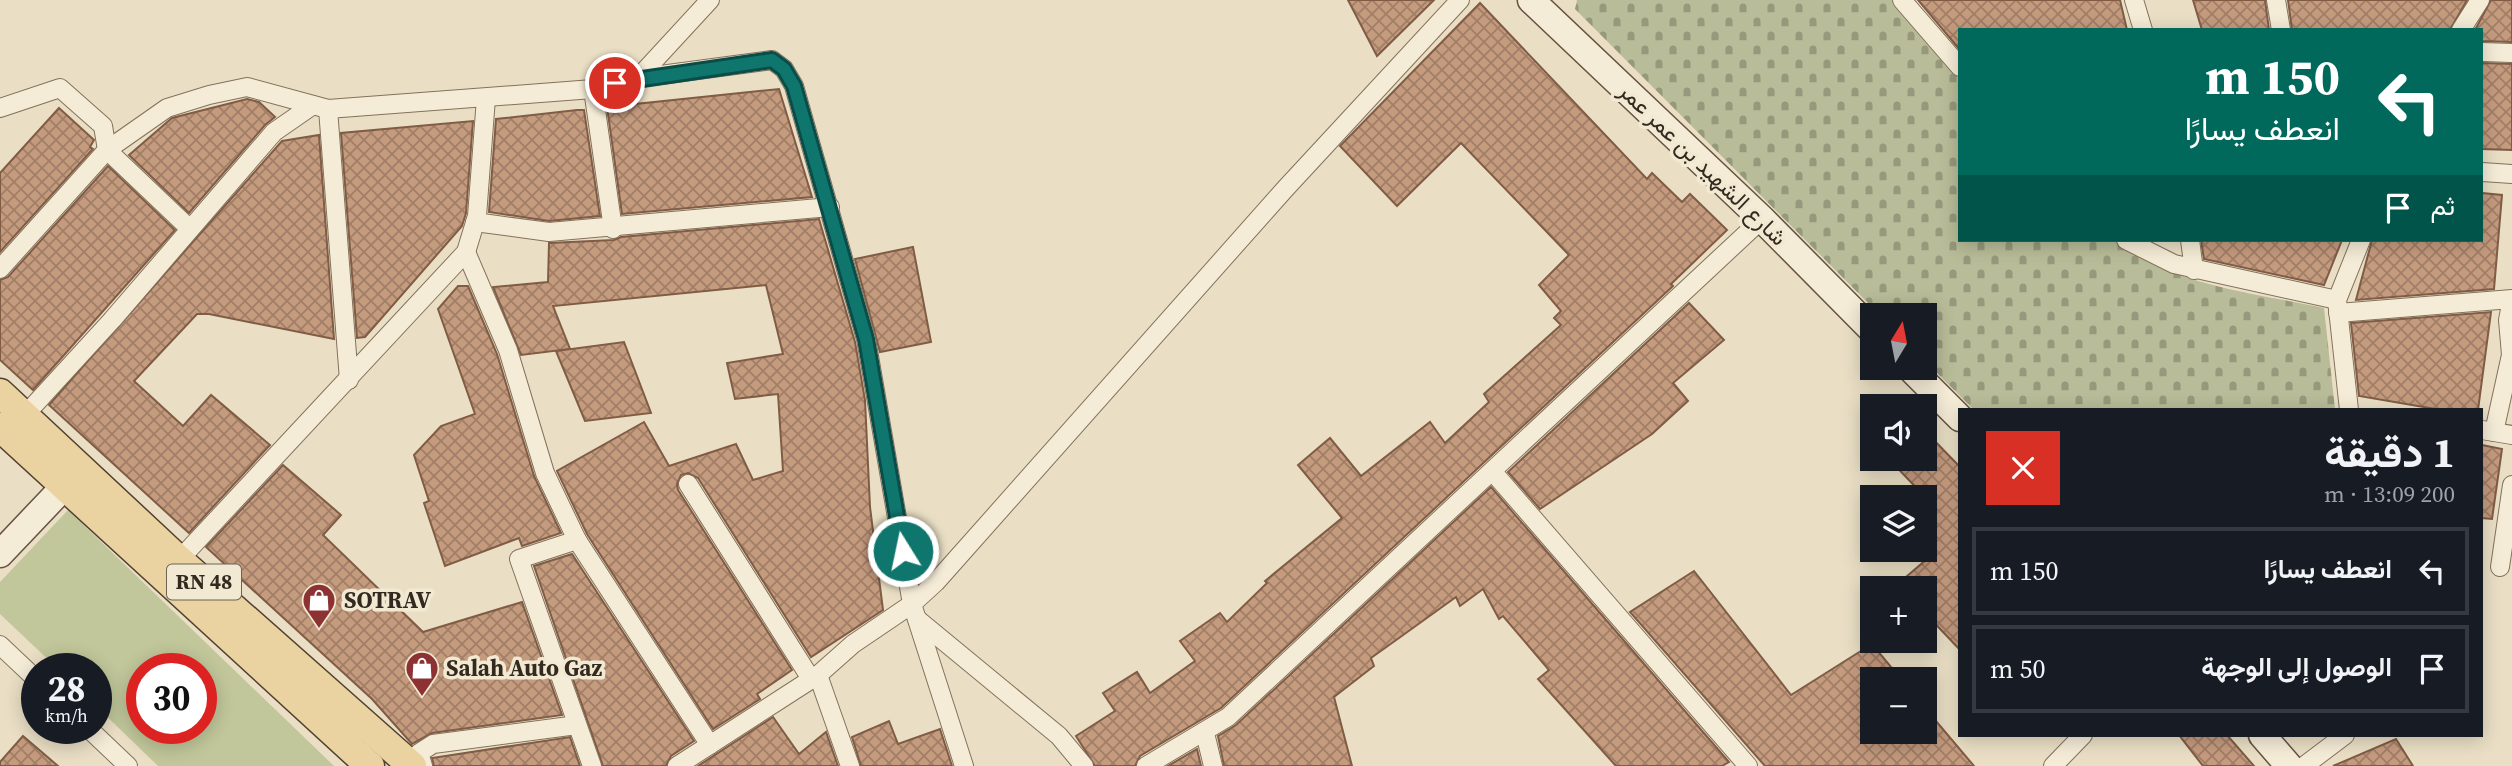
<!DOCTYPE html>
<html lang="ar">
<head>
<meta charset="utf-8">
<style>
  :root { --surface:#171b24; --page:#242831; --text:#f1f3f6; --muted:#9ea1a6; --line:#363941 }
  body { margin:0; font-family:"Source Serif 4",Vazirmatn,serif; background:var(--page); color:var(--text); direction:rtl; height:100vh; display:flex; flex-direction:column; font-size:26px; white-space:nowrap }
  * { box-sizing:border-box; margin:0 }
  p { font-size:23px; color:var(--muted) }
  .icon { flex:none; width:38px; height:38px; fill:none; stroke:currentColor; stroke-width:2; stroke-linecap:round; stroke-linejoin:round }
  .map { position:relative; flex:1; overflow:hidden; direction:ltr }
  .sheet { position:absolute; left:1958px; top:408px; width:525px; height:329px; display:flex; flex-direction:column; background:var(--surface); border-radius:0px; box-shadow:0 4px 18px #0003; direction:rtl }
  .sheet>* { flex:none }
  .banner { position:absolute; left:1958px; top:28px; width:525px; height:214px; border-radius:0px; box-shadow:0 4px 18px #0003; direction:rtl; background:#00695c; color:#fff; overflow:hidden }
  .needle { width:46px; rotate:10deg }
  .buttons { position:absolute; left:1860px; top:303px; display:grid; gap:14px }
  .buttons a { display:grid; place-items:center; width:77px; height:77px; border-radius:0px; background:var(--surface); box-shadow:0 4px 18px #0003; font-size:35px }
  .speed { position:absolute; left:21px; top:653px; display:flex; gap:14px; font-size:35px; font-weight:700; text-align:center }
  .speed>* { display:grid; place-content:center; width:91px; height:91px; border-radius:50%; background:var(--surface); box-shadow:0 4px 18px #0003; line-height:1 }
  .speed small { font-size:18px; font-weight:400 }
  .speed .limit { border:10px solid #d22; background:#fff; color:#111 }
  .pin { position:absolute; display:grid; place-items:center; width:60px; height:60px; color:#fff; margin:-30px; border:4px solid #fff; border-radius:50%; box-shadow:0 2px 7px #0007 }
  .me { position:absolute; width:77px; margin:-38px; rotate:350deg; stroke-linejoin:round; filter:drop-shadow(0 0 5px #0008) }
  .turn { display:flex; align-items:center; gap:24px; height:147px; padding:0 28px; font-size:32px }
  .turn .icon { width:91px; height:91px; stroke-width:2.5 }
  .turn b { display:block; font-size:49px; line-height:60px }
  .then { display:flex; align-items:center; height:66px; padding:0 28px; background:#0003; gap:14px; font-size:26px }
  .round { display:grid; place-items:center; flex:none; width:74px; height:74px; border-radius:0px; background:var(--page) }
  .head { display:flex; align-items:center; justify-content:space-between; height:119px; padding:0 28px }
  h1 { font-size:42px; font-weight:700; line-height:52px }
  ul { padding:0; list-style:none }
  li { display:flex; align-items:center; gap:21px; height:88px; margin:0 14px 10px; padding:0 14px; border:4px solid var(--line); border-radius:0px }
  li div { flex:1 }
  li b { display:block; font-size:26px }
  li em { font-style:normal }
  .map>svg:first-child { display:block }
  .cemetery { fill:url(#cemetery-stones) }
  .garden { fill:#c1c79a; fill-rule:evenodd }
  .building { fill:url(#building-cross-hatch); stroke:#805c45; stroke-width:2 }
  .lines { fill:none; stroke-linecap:round; stroke-linejoin:round }
  .street-casing { stroke:#83715c; stroke-width:20 }
  .secondary-casing { stroke:#655240; stroke-width:29 }
  .primary-casing { stroke:#514030; stroke-width:31 }
  .street { stroke:#f5ecd7; stroke-width:18 }
  .secondary { stroke:#f5ecd7; stroke-width:26 }
  .primary { stroke:#ead3a0; stroke-width:28 }
  .route-casing { stroke:#0a4d48; stroke-width:18 }
  .route { stroke:#0f766e; stroke-width:12 }
  .labels { text-anchor:middle; stroke-width:7; stroke-linejoin:round; paint-order:stroke }
  .shield { fill:#f2e9d3; stroke:#6d6355; stroke-width:2 }
  .shield-label { font-size:21px; font-weight:bold; fill:#34291f }
  .street-label { font-size:23px; fill:#34291f; stroke:#f2e9d3 }
  .poi-label { font-size:23px; font-weight:bold; fill:#34291f; stroke:#f2e9d3; text-anchor:start }
</style>
</head>
<body>
<div class="map">
<svg width="2512" height="766" viewBox="0 0 2512 766">
  <defs>
    <pattern id="cemetery-stones" width="16" height="16" patternUnits="userSpaceOnUse" patternTransform="scale(1.75)"><rect width="16" height="16" fill="#b8bc98"/><path d="M2 7V4a2 2 0 0 1 4 0v3zM10 15v-3a2 2 0 0 1 4 0v3z" fill="#96997b"/></pattern>
    <pattern id="building-cross-hatch" width="8" height="8" patternUnits="userSpaceOnUse" patternTransform="scale(1.75)"><rect width="8" height="8" fill="#c59b7e"/><path d="M0 0l8 8M0 8l8-8" fill="none" stroke="#a17e67"/></pattern>
  </defs>
  <rect width="100%" height="100%" fill="#eadfc5"/>
  <!-- cemetery -->
  <path class="cemetery" d="M1577,0H1892L1960,79V240H2116C2172,286 2255,293 2324,308L2335,409H1973L1925,361V315H1880L1575,9Z"/>
  <!-- garden -->
  <path class="garden" d="M68,510L334,766H158L96,706V668H57L0,614V582ZM201,668V728H142V668Z"/>
  <!-- building -->
  <g class="building">
    <path d="M1348,0H1434L1377,56Z"/>
    <path d="M1918,0H2120L2127,30H1960V50Z"/>
    <path d="M2193,0H2265L2269,30H2202Z"/>
    <path d="M2288,0H2467L2450,30H2292Z"/>
    <path d="M2491,0H2512V42L2482,41V30H2475Z"/>
    <path d="M1480,3L1647,179L1652,173L1682,202L1690,194L1727,230L1671,284L1673,286L1221,708L1140,756L1135,766H1095L1076,736L1115,711L1103,693L1137,672L1150,693L1195,661L1180,641L1220,613L1227,622L1267,583L1265,581L1342,518L1298,465L1330,438L1361,476L1430,422L1445,443L1489,402L1484,394L1561,325L1554,318L1561,311L1539,285L1569,255L1461,143L1397,206L1340,146Z"/>
    <path d="M2482,63L2512,64V150L2482,149Z"/>
    <path d="M779,89L812,197L622,214L607,107Z"/>
    <path d="M247,99L259,102L275,117L265,125L189,213L129,155L172,118Z"/>
    <path d="M59,108L94,140L90,147L93,149L0,252V173Z"/>
    <path d="M577,110H584L600,216L549,221L489,212L496,119Z"/>
    <path d="M473,121L466,213L462,226L365,337L357,338L341,133Z"/>
    <path d="M319,135L334,339L209,314H197L134,381L183,426L211,395L270,445L189,533L49,405L282,141Z"/>
    <path d="M108,166L175,230L33,390L0,360V280L8,277Z"/>
    <path d="M2482,193L2502,195L2494,289L2356,300L2372,240H2482Z"/>
    <path d="M819,219L855,342L865,400L870,507L883,610L811,657L698,478L688,473L681,475L677,484L678,490L792,670L757,694L760,699L713,729L587,534L557,471L644,422L669,466L736,444L753,480L783,471L778,394L735,399L727,363L783,354L766,285L553,306L570,349L521,355L493,287L548,282L549,243L614,240L621,237Z"/>
    <path d="M2201,240H2342L2324,285L2204,259Z"/>
    <path d="M913,247L931,342L880,352L855,259Z"/>
    <path d="M458,286H468L497,354L534,476L561,533L522,546L519,538L445,566L424,503L429,501L414,455L441,426L475,414L438,309Z"/>
    <path d="M1689,303L1724,340L1673,383L1688,401L1652,434L1540,509L1508,472Z"/>
    <path d="M2491,312L2478,410H2441L2359,396L2351,323Z"/>
    <path d="M624,342L651,413L585,421L556,351Z"/>
    <path d="M1925,431L1960,467V650L1925,613V588H1893L1927,559L1925,497L1888,458H1925Z"/>
    <path d="M2482,445L2502,449L2492,519L2482,518Z"/>
    <path d="M283,465L341,515L323,535L423,632L522,602L562,715L432,733L412,744L372,699L206,547Z"/>
    <path d="M1491,487L1729,762L1722,766H1616L1538,679L1549,670L1503,616L1499,619L1483,589L1460,606L1456,597L1399,638L1371,658L1374,666L1334,697L1352,766H1224L1218,736L1236,725Z"/>
    <path d="M572,554L694,741L671,756L666,766H603L534,566Z"/>
    <path d="M1694,571L1791,695L1872,644L1901,679H1872V732H1925V708L1974,766H1765L1630,612Z"/>
    <path d="M773,717L799,754L826,732L838,766H698Z"/>
    <path d="M889,721L898,744L940,729L952,766H861L852,737Z"/>
    <path d="M2179,735H2227L2254,766H2203Z"/>
    <path d="M23,736L58,766H0V762Z"/>
    <path d="M570,737L580,766H434L432,758Z"/>
    <path d="M2396,739L2413,766H2333Z"/>
    <path d="M1197,749L1201,766H1168Z"/>
  </g>
  <g class="lines">
    <defs>
      <g id="street">
        <path d="M1902,0L1960,67"/>
        <path d="M2134,0L2143,30"/>
        <path d="M2276,0L2281,30"/>
        <path d="M2461,30L2480,0"/>
        <path d="M2482,52L2512,53"/>
        <path d="M638,78L710,0"/>
        <path d="M593,89L613,229"/>
        <path d="M0,108L60,88L103,126L107,150L189,228"/>
        <path d="M328,109L349,380"/>
        <path d="M2482,172L2512,174"/>
        <path d="M475,222L549,232L830,207"/>
        <path d="M2126,240L2174,264L2337,300"/>
        <path d="M2190,240L2194,270"/>
        <path d="M466,252L508,350L545,473L577,540"/>
        <path d="M0,269L107,150L167,108L209,95L247,87L328,109L593,89L638,78L772,60L784,69L794,86L866,339L912,604L853,644L818,675L677,766"/>
        <path d="M2338,313L2512,299L2508,320L2511,355L2494,432"/>
        <path d="M2349,410L2337,300L2361,240"/>
        <path d="M25,415L112,320L274,132L313,105"/>
        <path d="M2482,430L2512,435"/>
        <path d="M1493,472L1748,766"/>
        <path d="M688,484L811,679"/>
        <path d="M179,560L466,252L477,216L486,98"/>
        <path d="M2500,567L2512,485"/>
        <path d="M917,619L1059,736L1084,766"/>
        <path d="M0,645L37,680"/>
        <path d="M818,675L850,766"/>
        <path d="M88,728L128,766"/>
        <path d="M1205,733L1213,766"/>
        <path d="M423,766L419,753L433,744L577,725"/>
        <path d="M592,766L519,559L577,540L710,745"/>
        <path d="M964,766L912,604L936,582L1285,189L1460,0"/>
        <path d="M1146,766L1228,717L1762,219"/>
        <path d="M2053,766L2083,735"/>
        <path d="M2304,766L2345,735"/>
      </g>
      <g id="secondary">
        <path d="M1531,0L1762,219L1872,330"/>
        <path d="M1910,368L1960,418"/>
        <path d="M0,554L78,472"/>
        <path d="M2262,735L2289,766"/>
      </g>
      <g id="primary">
        <path d="M0,393L179,560L412,766"/>
        <path d="M0,427L370,766"/>
      </g>
    </defs>
    <!-- street casing -->
    <use href="#street" class="street-casing"/>
    <!-- secondary casing -->
    <use href="#secondary" class="secondary-casing"/>
    <!-- primary casing -->
    <use href="#primary" class="primary-casing"/>
    <!-- street -->
    <use href="#street" class="street"/>
    <!-- secondary -->
    <use href="#secondary" class="secondary"/>
    <!-- primary -->
    <use href="#primary" class="primary"/>
  </g>
  <g class="lines">
    <defs>
      <path id="route" d="M615,83L772,60L784,69L794,86L866,339L903,551"/>
    </defs>
    <!-- route casing -->
    <use href="#route" class="route-casing"/>
    <!-- route -->
    <use href="#route" class="route"/>
  </g>
  <!-- icons -->
  <defs>
    <symbol id="shop-pin" viewBox="-11 -11 22 30"><path d="M0 17L-7.5 6A9.5 9.5 0 1 1 7.5 6Z" fill="#8c3232" stroke="#f2e9d3"/><path d="M-5-2.5h2.3a2.7 3.5 0 0 1 5.4 0H5L5.5 6h-11ZM-1.5-2.5h3a1.5 2.3 0 0 0-3 0Z" fill="#fff"/></symbol>
  </defs>
  <g fill-rule="evenodd">
    <use href="#shop-pin" x="300" y="581" width="38" height="52"/>
    <use href="#shop-pin" x="403" y="649" width="38" height="52"/>
  </g>
  <g class="labels">
    <!-- shield labels -->
    <rect class="shield" x="167" y="564.5" width="74" height="35" rx="5"/>
    <g class="shield-label">
      <text x="204" y="589">RN 48</text>
    </g>
    <!-- street labels -->
    <g class="street-label">
      <text transform="translate(1703 164) rotate(44)" y="8">شارع الشهيد بن عمر عمر</text>
    </g>
    <!-- poi labels -->
    <g class="poi-label">
      <text x="344" y="608">SOTRAV</text>
      <text x="446" y="676">Salah Auto Gaz</text>
    </g>
  </g>
</svg>
<div class="buttons">
<a><svg class="needle" viewBox="-14 -14 28 28"><path d="M0-13l5 13h-10z" fill="#e53935"/><path d="M0 13l5-13h-10z" fill="#9ea1a6"/></svg></a>
<a><svg class="icon" aria-label="sound" viewBox="0 0 24 24"><path d="M4 9h4l5-4v14l-5-4H4zM17 9q2 3 0 6"/></svg></a>
<a><svg class="icon" aria-label="layers" viewBox="0 0 24 24"><path d="M12 4l9 5-9 5-9-5zM3 14l9 5 9-5"/></svg></a>
<a>+</a>
<a>−</a>
</div>
<div class="speed"><div>28<small>km/h</small></div><div class="limit">30</div></div>
<div class="pin" style="left:615px;top:83px;background:#d93025"><svg class="icon" aria-label="arrive" viewBox="0 0 24 24"><path d="M6 21V4h12l-3 4 3 4H6"/></svg></div>
<svg class="me" style="left:903px;top:551px" viewBox="-20 -20 40 40"><circle r="17" fill="#0f766e" stroke="#fff" stroke-width="3"/><path d="M0-11L8 9 0 5-8 9z" fill="#fff"/></svg>
<div class="banner">
<div class="turn"><svg class="icon" aria-label="left" viewBox="0 0 24 24"><path d="M17 20v-9H6M10 6l-5 5 5 5"/></svg><div><b>150 m</b>انعطف يسارًا</div></div>
<div class="then">ثم<svg class="icon" aria-label="arrive" viewBox="0 0 24 24"><path d="M6 21V4h12l-3 4 3 4H6"/></svg></div>
</div>
<section class="sheet">
<div class="head"><div><h1>1 دقيقة</h1><p>200 m · 13:09</p></div><a class="round" style="background:#d93025;color:#fff"><svg class="icon" aria-label="close" viewBox="0 0 24 24"><path d="M6 6l12 12M18 6L6 18"/></svg></a></div>
<ul>
<li><svg class="icon" aria-label="left" viewBox="0 0 24 24"><path d="M17 20v-9H6M10 6l-5 5 5 5"/></svg><div><b>انعطف يسارًا</b></div><em>150 m</em></li>
<li><svg class="icon" aria-label="arrive" viewBox="0 0 24 24"><path d="M6 21V4h12l-3 4 3 4H6"/></svg><div><b>الوصول إلى الوجهة</b></div><em>50 m</em></li>
</ul>
</section>
</div>
</body>
</html>
